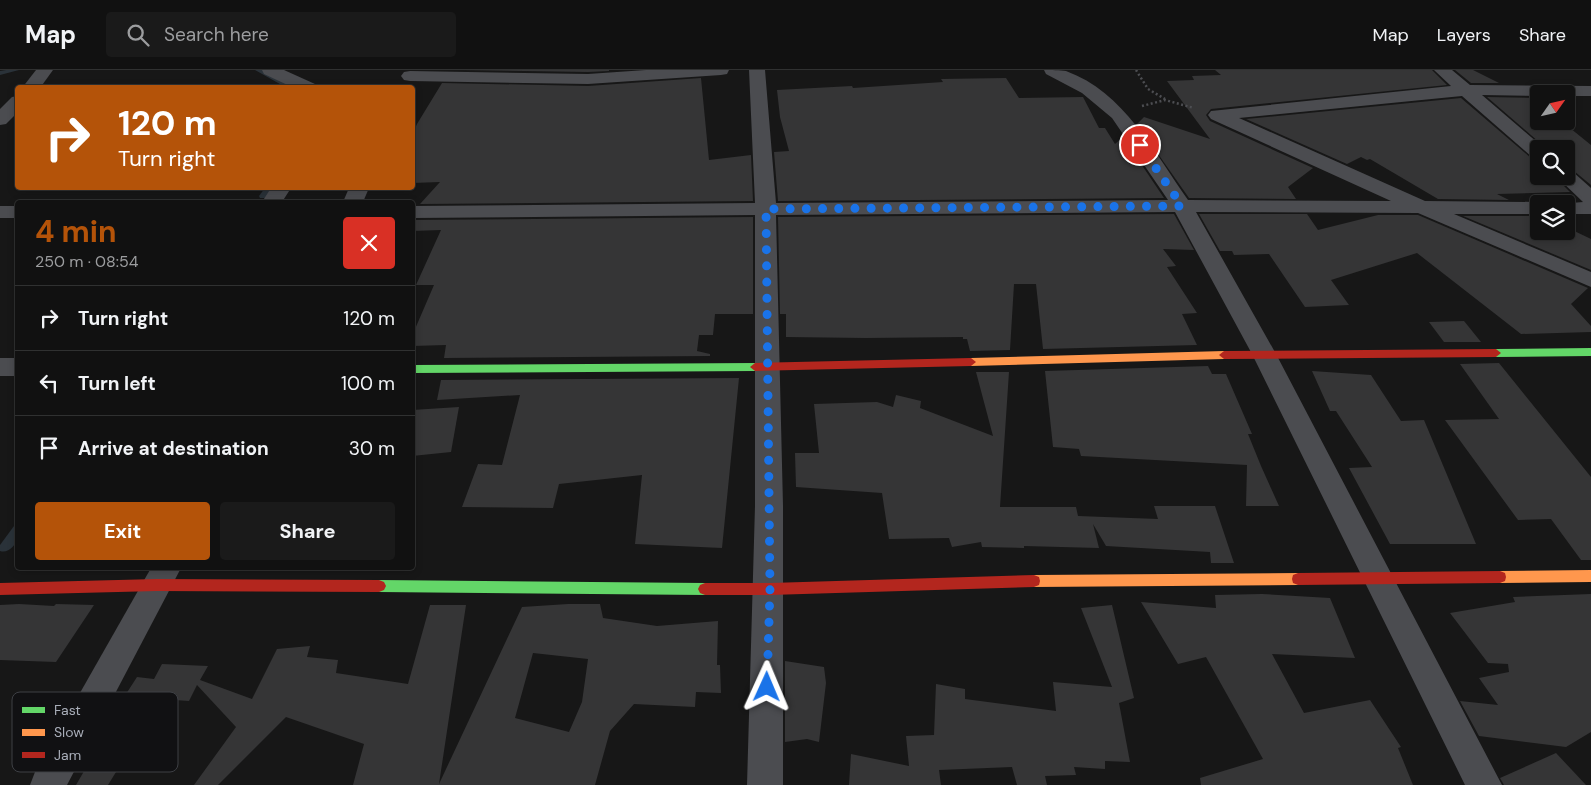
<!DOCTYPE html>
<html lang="en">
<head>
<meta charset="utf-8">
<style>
  :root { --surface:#111; --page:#1a1a1a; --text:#f1f3f6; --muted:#9c9d9f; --line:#303131; --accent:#b45309 }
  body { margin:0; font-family:"DM Sans",sans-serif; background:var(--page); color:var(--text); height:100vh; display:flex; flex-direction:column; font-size:19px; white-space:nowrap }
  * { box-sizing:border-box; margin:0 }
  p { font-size:16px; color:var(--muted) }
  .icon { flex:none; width:28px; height:28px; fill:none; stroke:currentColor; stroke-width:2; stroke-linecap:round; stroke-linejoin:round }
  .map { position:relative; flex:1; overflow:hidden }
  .details { position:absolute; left:15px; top:130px; width:400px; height:370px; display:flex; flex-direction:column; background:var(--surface); border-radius:5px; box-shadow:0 2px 8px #0003,0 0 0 1px var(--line) }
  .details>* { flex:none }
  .hud { position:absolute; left:15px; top:15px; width:400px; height:105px; border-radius:5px; box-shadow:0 2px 8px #0003,0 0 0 1px var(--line); background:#b45309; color:#fff; overflow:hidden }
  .needle { width:32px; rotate:56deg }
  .tools { position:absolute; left:1530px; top:15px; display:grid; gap:10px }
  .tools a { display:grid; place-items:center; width:45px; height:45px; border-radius:5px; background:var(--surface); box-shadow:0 2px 8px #0003,0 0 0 1px var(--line); font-size:25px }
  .pin { position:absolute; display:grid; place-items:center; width:42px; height:42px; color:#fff; margin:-21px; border:2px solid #fff; border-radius:50%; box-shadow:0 1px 5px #0007 }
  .me { position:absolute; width:55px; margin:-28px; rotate:1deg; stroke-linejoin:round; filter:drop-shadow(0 0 4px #0008) }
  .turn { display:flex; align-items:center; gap:18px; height:105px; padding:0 20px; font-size:22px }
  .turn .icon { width:65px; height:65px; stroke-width:2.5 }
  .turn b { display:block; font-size:35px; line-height:42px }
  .round { display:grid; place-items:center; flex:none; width:52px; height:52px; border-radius:5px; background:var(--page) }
  .summary { display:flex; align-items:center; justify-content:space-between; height:85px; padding:0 20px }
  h1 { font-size:30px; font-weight:700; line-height:38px; color:var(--accent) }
  .button { display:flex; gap:10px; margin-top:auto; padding:10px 20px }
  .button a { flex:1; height:58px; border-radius:5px; background:var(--accent); color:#fff; font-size:20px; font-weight:700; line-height:58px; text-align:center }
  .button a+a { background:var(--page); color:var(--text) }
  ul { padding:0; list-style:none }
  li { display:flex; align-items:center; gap:15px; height:65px; padding:0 20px; border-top:1px solid var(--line) }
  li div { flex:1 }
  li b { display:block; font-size:19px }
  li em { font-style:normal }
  header { display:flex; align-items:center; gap:30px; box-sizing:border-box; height:70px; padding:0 25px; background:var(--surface); border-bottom:1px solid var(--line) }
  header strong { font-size:24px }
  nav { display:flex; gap:28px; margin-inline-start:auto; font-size:18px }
  .search { width:350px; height:45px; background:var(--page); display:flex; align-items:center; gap:12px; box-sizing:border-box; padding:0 18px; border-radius:5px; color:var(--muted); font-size:19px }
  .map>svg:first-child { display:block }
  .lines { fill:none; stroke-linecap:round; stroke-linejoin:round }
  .stream { fill:#2a3239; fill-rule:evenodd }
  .building { fill:#353536; fill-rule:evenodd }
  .path { stroke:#4d4e52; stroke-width:2.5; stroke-dasharray:2 2.5; stroke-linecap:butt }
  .street { fill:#4b4c50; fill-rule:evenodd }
  .fast { fill:#63d668; fill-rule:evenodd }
  .slow { fill:#ff974d; fill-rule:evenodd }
  .jam { fill:#b3261e; fill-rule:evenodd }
  .route { stroke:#1a73e8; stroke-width:9; stroke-dasharray:0 16.2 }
  .key { fill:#111113; stroke:#3e4045; stroke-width:1 }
  .key-label { font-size:14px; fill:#a8adb8 }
</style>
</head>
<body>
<header>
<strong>Map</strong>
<div class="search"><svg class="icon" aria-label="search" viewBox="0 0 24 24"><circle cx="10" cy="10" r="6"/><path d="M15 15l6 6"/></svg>Search here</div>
<nav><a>Map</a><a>Layers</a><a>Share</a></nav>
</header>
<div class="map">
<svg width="1591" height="715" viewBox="0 0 1591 715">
  <rect width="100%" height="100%" fill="#171717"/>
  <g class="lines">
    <!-- stream -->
    <g class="stream">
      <path d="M6,0H19L0,5V1Z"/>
      <path d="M255,0H263L296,18H287Z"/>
      <path d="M265,118H273L266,128H260L259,126Z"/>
      <path d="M18,455C18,458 18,464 18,467C16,475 8,484 0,481V475L14,456Z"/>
    </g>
  </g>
  <!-- building -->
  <g class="building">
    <path d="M462,0H609V1L588,2Z"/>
    <path d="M1215,0H1432L1447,15L1211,39L1206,45L1210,51L1313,98L1288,117L1296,129L1189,128L1137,54L1144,47L1210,69L1167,11L1194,10L1192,6L1221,5Z"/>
    <path d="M1455,0H1473L1499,13H1471Z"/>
    <path d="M701,8L709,90L751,85L753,131L420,134L440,112L412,113V65L417,54L442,13L588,16Z"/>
    <path d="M1006,8L1019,28L1083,27L1099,58H1105L1115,74L1123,67L1164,128L778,131L774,82L789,81L780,47L777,20L852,16L853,18L943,12L941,9Z"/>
    <path d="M1487,27L1539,28V51H1566V46L1576,53L1565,54L1591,75V115L1574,101L1566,98V79H1547Z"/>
    <path d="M1461,28L1531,88L1539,91V106H1554L1570,122L1497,124L1509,130L1438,129L1370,89L1367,90L1361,87L1347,94L1246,49Z"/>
    <path d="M1174,144L1194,180L1163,179L1176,196L1167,197L1197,243L1182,244L1197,275L1043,279L1036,214H1014L1010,280L970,281L967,269H963V267L866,268L786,267V244H780L778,147Z"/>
    <path d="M1199,144H1307L1318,160L1378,145H1418L1588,218L1571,234L1591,256V262L1521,264L1417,183L1331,210L1349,235L1305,237L1269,184L1234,185L1232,181H1220Z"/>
    <path d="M1463,146H1539V161H1566V157L1591,169V200Z"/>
    <path d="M753,147V244H715L713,265H699L697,281L710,284V286L444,288L446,275L412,276V266L434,215H416L441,160L412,161V150Z"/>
    <path d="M1464,251L1481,272H1444L1429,252Z"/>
    <path d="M1499,293L1591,407V490H1581L1551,449L1518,450L1445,350L1499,349L1460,294Z"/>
    <path d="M1208,296L1212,304H1226L1252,364H1248L1261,396L1279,436H1246L1247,395L1081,386L1079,379L1053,377L1045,301Z"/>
    <path d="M1312,301L1371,305L1401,351L1424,350L1476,474H1390L1349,398L1372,397L1336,341H1330Z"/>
    <path d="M976,302H1009L1000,437H1076L1078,446L1158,449L1154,436H1215L1234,493H1211L1210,482L1106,476L1093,454L1099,478L1024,476V478L982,477L981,472L952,477L949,468L889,469L882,423L796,417L795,383H819L814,334L877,332L893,337L896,325L921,331L920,338L993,366Z"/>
    <path d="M739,308L722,478L635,474L642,405L559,414L553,438L462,437L478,394L502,395L520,325L437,330L441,310Z"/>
    <path d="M459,337L451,382L412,386V340Z"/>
    <path d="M1262,524L1330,528L1355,588L1272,584L1304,643L1370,630L1401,677L1398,678L1413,715H1201L1200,708L1263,689L1206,587L1178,594L1141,532L1216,538L1215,525Z"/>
    <path d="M1591,524V662L1566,677L1479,666L1460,631L1498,635L1479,608L1509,602L1508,594L1488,593L1450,543L1515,532L1513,527Z"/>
    <path d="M19,534L54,536L56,534L94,535L56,592L0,590V535Z"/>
    <path d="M568,534H600L603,548L657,556L718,551L717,595H720L721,623L696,622L695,637L634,634L610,661L595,715H353L364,674L286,647L218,715H194L236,657L197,615L189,631L161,629L108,715H76L112,653L108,652L137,607L154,609L162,594L208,596L200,610L252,629L277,579L310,576L307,587L338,590L336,603L408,614L430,535H466L439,714L522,537ZM533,583L588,589L582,632L569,662L515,648Z"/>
    <path d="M1112,535L1134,628L1119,633L1130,692L1105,691V699L1074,697L1076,705L1045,706L1047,715H1017L1012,697L939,700L941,715H849L851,684L909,696L906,666L934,665L936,614L965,619V629L1056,641L1053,612L1112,617L1081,538Z"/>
    <path d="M785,591L824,597L826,613L819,672L807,669L785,672Z"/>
    <path d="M1556,683L1586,715H1504L1500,708Z"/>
  </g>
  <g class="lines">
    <!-- path -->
    <g class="path">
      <path d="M1136,0L1148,19L1165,29"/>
      <path d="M1142,36L1165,30L1194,38"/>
    </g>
    <!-- street -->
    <g class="street">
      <path d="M36,0H53L40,18H22Z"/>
      <path d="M262,0H284L315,14L317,18H294L264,4Z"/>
      <path d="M646,0H729L727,4L721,5L588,14L410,11L404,10L401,6L404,2L410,1L588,4Z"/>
      <path d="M749,0H765L776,133L1168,130L1112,48L1082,23L1046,4L1044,0C1051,0 1060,0 1066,1C1124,22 1154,82 1188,130L1391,131L1211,49L1208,45L1211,41L1451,16L1434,0H1452L1470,15L1591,16V26H1566V24H1539V26L1482,25L1545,79H1539V89L1532,87L1462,26L1239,48L1425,131L1539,132L1546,134H1539V144H1454L1591,202V217L1418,143L1196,142L1276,284L1502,715H1465L1252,284L1175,142L776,145L783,436V715H747L755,436V145L412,148V136L755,133Z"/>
      <path d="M18,26V42L6,54L0,55V39L12,27Z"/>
      <path d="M1566,100L1573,102L1591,118V144H1566V134H1559L1583,132L1556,106H1566Z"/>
      <path d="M271,118H291L282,132H262Z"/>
      <path d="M349,118H369L363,132H343Z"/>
      <rect x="0" y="136" width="18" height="12"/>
      <rect x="0" y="288" width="18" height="18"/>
      <path d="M151,498H181L67,715H30L35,702Z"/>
    </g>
    <!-- fast -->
    <g class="fast">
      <path d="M1591,278V286L1496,287L1491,283L1496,279Z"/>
      <path d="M755,293L760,297L755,301L412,303V295Z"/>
      <path d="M379,510L705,513L710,515L712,519L710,523L705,525L379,522L374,520L372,516L374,512Z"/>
    </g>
    <!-- slow -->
    <g class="slow">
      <path d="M1224,281L1229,285L1224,289L971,296L966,292L971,288Z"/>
      <path d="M1591,500V512L1500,513L1495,511L1494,507L1495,503L1500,501Z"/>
      <path d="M1298,503L1303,505L1304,509L1303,513L1298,515L1034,517L1029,515L1028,511L1029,507L1034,505Z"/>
    </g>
    <!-- jam -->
    <g class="jam">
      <path d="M1496,279L1501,283L1496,287L1224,289L1219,285L1224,281Z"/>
      <path d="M971,288L976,292L971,296L755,301L750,297L755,293Z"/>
      <path d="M1500,501L1505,503L1506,507L1505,511L1500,513L1298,515L1293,513L1292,509L1293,505L1298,503Z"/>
      <path d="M1034,505L1039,507L1040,511L1039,515L1034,517L770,525H705L700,523L698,519L700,515L705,513H770Z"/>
      <path d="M157,509L379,510L384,512L386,516L384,520L379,522L157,521L0,525V513Z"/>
    </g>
  </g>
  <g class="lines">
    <!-- route -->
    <path class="route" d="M767,617L770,519L766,139L1182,136L1140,75"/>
  </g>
  <!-- legend -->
  <rect x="12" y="622" width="166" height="80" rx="8" class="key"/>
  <rect x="22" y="637" width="23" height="6" fill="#63d668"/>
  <rect x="22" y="659" width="23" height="7" fill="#ff974d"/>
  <rect x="22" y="682" width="23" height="6" fill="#b3261e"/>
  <g class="key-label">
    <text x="54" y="645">Fast</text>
    <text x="54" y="667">Slow</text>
    <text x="54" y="690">Jam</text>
  </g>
</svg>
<div class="tools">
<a><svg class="needle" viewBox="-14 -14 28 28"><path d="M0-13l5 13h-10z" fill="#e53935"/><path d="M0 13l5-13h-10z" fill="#9c9d9f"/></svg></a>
<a><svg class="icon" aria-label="search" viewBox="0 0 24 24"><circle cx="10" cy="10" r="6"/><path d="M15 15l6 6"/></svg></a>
<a><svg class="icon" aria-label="layers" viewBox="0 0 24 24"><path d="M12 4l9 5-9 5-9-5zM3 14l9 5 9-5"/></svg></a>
</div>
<div class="pin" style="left:1140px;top:75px;background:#d93025"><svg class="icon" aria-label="arrive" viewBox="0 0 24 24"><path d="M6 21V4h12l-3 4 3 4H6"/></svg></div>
<svg class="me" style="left:767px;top:617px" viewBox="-20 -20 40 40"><path d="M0-17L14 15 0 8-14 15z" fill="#1a73e8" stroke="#fff" stroke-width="4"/></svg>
<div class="hud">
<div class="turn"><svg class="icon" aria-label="right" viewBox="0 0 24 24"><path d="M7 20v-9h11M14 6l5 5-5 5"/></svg><div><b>120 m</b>Turn right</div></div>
</div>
<section class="details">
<div class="summary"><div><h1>4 min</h1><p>250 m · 08:54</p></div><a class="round" style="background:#d93025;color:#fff"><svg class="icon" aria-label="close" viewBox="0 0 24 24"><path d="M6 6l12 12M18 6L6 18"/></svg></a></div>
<ul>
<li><svg class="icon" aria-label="right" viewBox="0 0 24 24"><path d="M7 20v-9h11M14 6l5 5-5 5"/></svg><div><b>Turn right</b></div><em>120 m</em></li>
<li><svg class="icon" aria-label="left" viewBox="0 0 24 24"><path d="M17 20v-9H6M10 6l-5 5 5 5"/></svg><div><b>Turn left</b></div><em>100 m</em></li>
<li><svg class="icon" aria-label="arrive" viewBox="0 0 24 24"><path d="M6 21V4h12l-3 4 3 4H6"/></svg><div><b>Arrive at destination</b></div><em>30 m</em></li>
</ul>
<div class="button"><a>Exit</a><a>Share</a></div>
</section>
</div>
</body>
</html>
